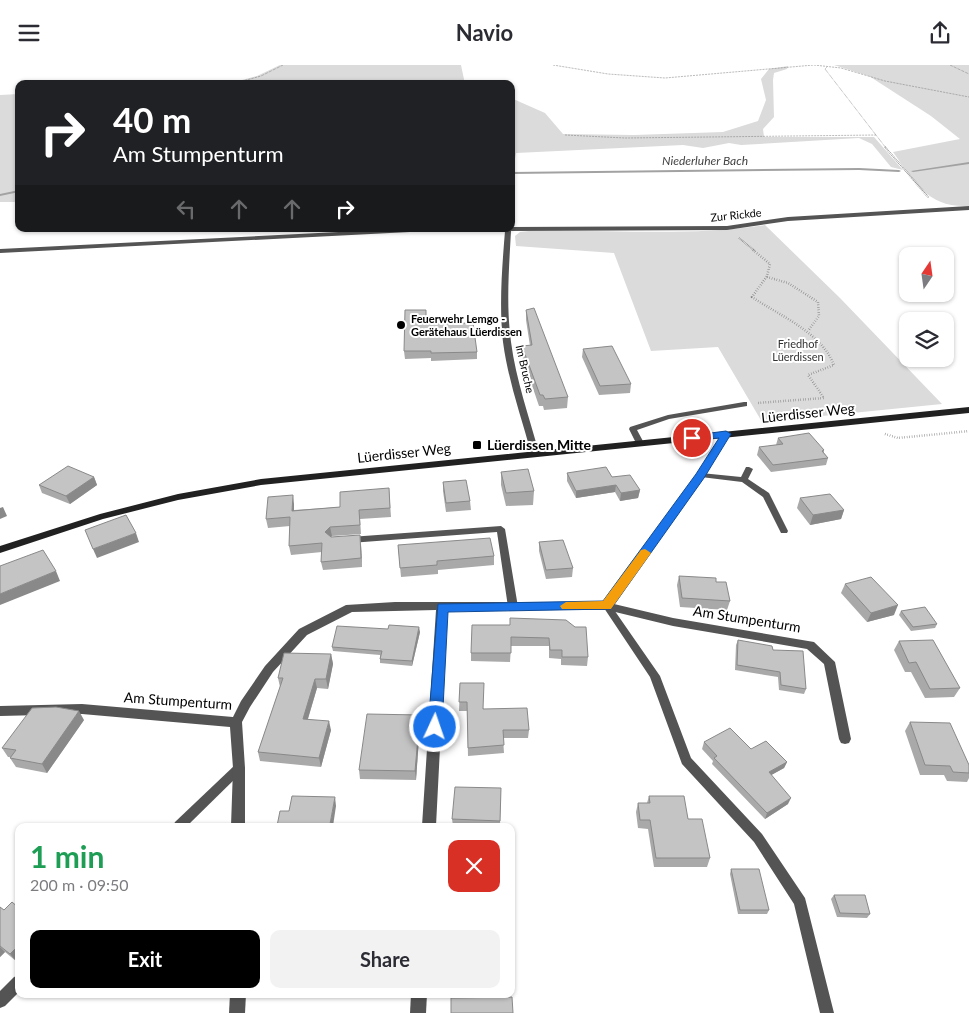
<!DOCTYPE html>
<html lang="en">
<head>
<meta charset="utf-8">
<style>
  :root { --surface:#fff; --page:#f2f2f3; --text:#2b2b33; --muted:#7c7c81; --accent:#000 }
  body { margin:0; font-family:Lato,sans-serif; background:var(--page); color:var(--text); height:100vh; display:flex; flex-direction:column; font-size:19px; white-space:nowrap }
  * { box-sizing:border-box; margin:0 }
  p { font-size:16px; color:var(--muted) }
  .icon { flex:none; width:28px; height:28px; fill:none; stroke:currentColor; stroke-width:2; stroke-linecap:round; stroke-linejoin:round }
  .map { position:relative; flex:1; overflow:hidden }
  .panel { position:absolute; left:15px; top:758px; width:500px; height:175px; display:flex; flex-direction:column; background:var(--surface); border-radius:10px; box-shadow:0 1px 4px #0004 }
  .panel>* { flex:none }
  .hud { position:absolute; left:15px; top:15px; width:500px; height:152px; border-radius:10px; box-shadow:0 1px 4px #0004; background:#202124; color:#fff; overflow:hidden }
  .needle { width:32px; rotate:13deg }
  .tools { position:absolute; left:899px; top:182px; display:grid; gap:10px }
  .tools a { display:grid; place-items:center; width:55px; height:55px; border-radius:10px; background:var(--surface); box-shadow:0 1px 4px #0004; font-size:25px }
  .pin { position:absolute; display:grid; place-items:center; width:42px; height:42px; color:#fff; margin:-21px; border:2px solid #fff; border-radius:50%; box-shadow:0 1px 5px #0007 }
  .me { position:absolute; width:55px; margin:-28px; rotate:3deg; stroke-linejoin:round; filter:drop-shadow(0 0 4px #0008) }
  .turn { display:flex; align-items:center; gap:18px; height:105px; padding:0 15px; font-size:22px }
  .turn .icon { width:65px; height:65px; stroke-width:2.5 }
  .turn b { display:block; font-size:35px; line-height:42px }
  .lanes { display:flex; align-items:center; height:48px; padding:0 15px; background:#0003; justify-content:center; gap:25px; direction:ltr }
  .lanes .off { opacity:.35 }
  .round { display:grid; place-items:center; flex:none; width:52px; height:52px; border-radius:10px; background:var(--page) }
  .head { display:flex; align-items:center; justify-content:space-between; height:85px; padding:0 15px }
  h1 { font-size:30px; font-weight:700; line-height:38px; color:#1e9e55 }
  .primary-button { display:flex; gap:10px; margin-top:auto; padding:10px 15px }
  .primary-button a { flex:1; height:58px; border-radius:10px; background:var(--accent); color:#fff; font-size:20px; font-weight:700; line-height:58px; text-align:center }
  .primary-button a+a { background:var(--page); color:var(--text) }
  header { display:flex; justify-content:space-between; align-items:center; height:65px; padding:0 15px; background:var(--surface); font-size:22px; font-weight:700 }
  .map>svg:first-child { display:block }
  .green { fill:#dbdbdb }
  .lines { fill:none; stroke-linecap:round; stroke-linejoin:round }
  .stream { fill:#a2a2a2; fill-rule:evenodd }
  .path-far2 { stroke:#767676; stroke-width:1; stroke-dasharray:0.5 1; stroke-linecap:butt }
  .path-far1 { stroke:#767676; stroke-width:2; stroke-dasharray:0.5 1; stroke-linecap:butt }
  .path { stroke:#767676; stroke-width:2.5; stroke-dasharray:0.5 2; stroke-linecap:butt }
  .service { fill:#545454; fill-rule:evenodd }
  .minor { fill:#545454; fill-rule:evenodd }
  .secondary { fill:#212121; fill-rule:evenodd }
  .wall { fill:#a9a9a9 }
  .shaded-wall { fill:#898989 }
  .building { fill:#c4c4c4; stroke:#898989 }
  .route { fill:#1a73e8; stroke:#114b97 }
  .slow { fill:#f59e0b }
  .poi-dot { fill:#000; stroke:#fff; stroke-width:2 }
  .labels { text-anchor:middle; stroke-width:4; stroke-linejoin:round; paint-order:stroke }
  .far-street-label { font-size:11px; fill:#000; stroke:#fff }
  .far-poi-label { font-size:11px; font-weight:bold; fill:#000; stroke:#fff; text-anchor:start }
  .far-park-label { font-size:11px; fill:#323232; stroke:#fff }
  .far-water-label { font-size:12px; font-style:italic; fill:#434343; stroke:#fff }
  .street-label { font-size:14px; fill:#000; stroke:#fff }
  .poi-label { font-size:14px; font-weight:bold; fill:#000; stroke:#fff; text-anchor:start }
</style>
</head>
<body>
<header><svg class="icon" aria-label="menu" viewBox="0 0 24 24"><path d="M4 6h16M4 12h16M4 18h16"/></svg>Navio<svg class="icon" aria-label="share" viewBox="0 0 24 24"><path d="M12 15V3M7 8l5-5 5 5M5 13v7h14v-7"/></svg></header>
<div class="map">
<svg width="969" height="948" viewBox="0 0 969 948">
  <rect width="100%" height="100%" fill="#fff"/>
  <!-- green -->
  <g class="green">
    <path d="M280,0H461L465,19H227L257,11Z"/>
    <path d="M834,0H969V141C928,143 915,118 893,87L960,74L931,51L869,11Z"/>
    <path d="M788,1L787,4L774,8L773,15L774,52L763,64L764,72H874L903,105L891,102L872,79L859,73L741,80L729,78L703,83L683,80L516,88L511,117V33L545,48L563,69L634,70L723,67L758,56L766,35L761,14L769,4Z"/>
    <path d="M19,29V137H0V30Z"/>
    <path d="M765,160L840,233L942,339L762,357L718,282L651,286L614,188L516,181L515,171L520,167L529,166C607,164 687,172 765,160Z"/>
  </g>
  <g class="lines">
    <!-- stream -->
    <g class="stream">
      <path d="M969,97V99L913,107L911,106Z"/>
      <path d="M859,103L899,105L901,106L899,107L859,105L511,109V107Z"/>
      <path d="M19,125V127L0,131V129Z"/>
    </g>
    <!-- path-far2 -->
    <g class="path-far2">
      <path d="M553,0L608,9L665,13L814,0L841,3L885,16L969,32"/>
      <path d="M950,0L969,9"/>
      <path d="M827,2L825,4L886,83"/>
      <path d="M232,19L261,11L283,0"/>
      <path d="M565,70L625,73L876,70"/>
    </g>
    <!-- path-far1 -->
    <g class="path-far1">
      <path d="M885,82L929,133"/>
      <path d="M739,173L755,186"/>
    </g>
    <!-- path -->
    <g class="path">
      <path d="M753,185L770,199L767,211L752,232C780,251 821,267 834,300L808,310L824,333L757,338"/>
      <path d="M767,212L788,218L818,237L819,251L808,266"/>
      <path d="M885,369L898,373L969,366"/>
    </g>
    <!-- service -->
    <g class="service">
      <path d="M744,337H747V341L669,354L637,365L644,378L640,380L636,378L629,364L630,362L668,350Z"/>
      <path d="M746,402H749L753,404L748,414L769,428L788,466L787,468H781L763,432L742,417L701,412L697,410L701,408L741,412Z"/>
      <path d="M501,461L505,464L518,542L516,544H510L508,542L497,467L350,478L346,475L350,472Z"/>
      <path d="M607,538L610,539L660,611L691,693L762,769L805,833L834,948H820L794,839L754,777L682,699L650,612L604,543L602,541L604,539Z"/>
      <path d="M239,698L243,700L245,703L243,706L187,761H173L175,757L235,700Z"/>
      <path d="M19,910V927L5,941L0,943V926L14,912Z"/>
    </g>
    <!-- minor -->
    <g class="minor">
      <path d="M969,141V145L788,156L727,165L511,166C509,203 506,240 511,277C516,315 529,351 539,388L535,391L531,388C521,351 508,315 503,277C499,240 502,203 505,166L502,164H511V162L727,161L788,152Z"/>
      <path d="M398,164H432L429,166L0,188V184Z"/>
      <path d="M726,366L730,369L704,412L614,539L673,553L814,577L835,597L851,674L849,678L845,679L841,678L839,674L824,599L807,584L673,561L607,545H447L436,761H422L436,545L352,547L307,570L273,607L250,642L242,657L245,703V761H231L233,703L230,662L82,649L0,651V641L82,639L233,652L241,636L265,601L299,564L346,540L395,537H604L697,409L723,367Z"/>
      <path d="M230,929H246L245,948H229Z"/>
      <path d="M411,929H427L426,948H410Z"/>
    </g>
    <!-- secondary -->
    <path class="secondary" d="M969,342V348L261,420L178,435L103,454L0,488V481L100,449L178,429L261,414Z"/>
  </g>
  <!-- wall -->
  <g class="wall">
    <path d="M526,245L568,332L567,343L544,345L543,341H539L522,291V281H530L526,255Z"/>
    <path d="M427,259L477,287V294L431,296V293L405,294L404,286Z"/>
    <path d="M583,284L631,319L630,328L599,330L582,292Z"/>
    <path d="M778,373L824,385V388L828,393L826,400L771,407L757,390L759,382L776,380Z"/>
    <path d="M501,407L534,426L533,440L506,441L501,420Z"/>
    <path d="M567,408L612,412L640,425L638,433L620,436L615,427L576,433L567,416Z"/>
    <path d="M94,412L97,420L70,439L42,428L39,420Z"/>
    <path d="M443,417L470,436L471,445L446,447L443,426Z"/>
    <path d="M389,423L391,452L360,454L361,469L332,471L331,472L361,479L362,502L323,505L321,497L322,487L291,490L289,481L290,461L268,463L266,454L294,439V445L340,442Z"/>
    <path d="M800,433L844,445L841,454L810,460L797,443Z"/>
    <path d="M539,477L573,503L572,512L546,514L539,486Z"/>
    <path d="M398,480L494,491V500L438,505V509L401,512Z"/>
    <path d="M679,511L716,517L730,536L727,545L680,542L677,520Z"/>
    <path d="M845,519L894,550L867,557L841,528Z"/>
    <path d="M901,546L937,559L935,563L911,566L899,550Z"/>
    <path d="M510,553L588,592L587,601L561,600V594L549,593V581H511L510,597L471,596V588L510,560Z"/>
    <path d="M420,567L412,601L380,598V590L333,586L332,582Z"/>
    <path d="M738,575L773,585L806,624L804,629L779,625L778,612L735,605L736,580Z"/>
    <path d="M899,576L960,623L954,632L925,633L911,607H905L894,585Z"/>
    <path d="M331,589L333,599L328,624L317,623L308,654L331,665L321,702L260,696L258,687L280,622L278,613Z"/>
    <path d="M460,618L484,644L529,665L528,673H503L504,688L468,691L467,646H459Z"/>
    <path d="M420,650V659L416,715L360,714L359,705Z"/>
    <path d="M84,655L47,708L16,702L10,693V692H8L2,683Z"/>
    <path d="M910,657L969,700V713L967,717L947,716L944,710H920L905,666Z"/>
    <path d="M704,677L751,684L787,697L784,703L771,710L788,739L765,754L712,699L713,696L702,684Z"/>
    <path d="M501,723L500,761H453L452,754Z"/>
    <path d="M649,731L688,754L710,793L707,802H654L648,764L638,763L636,747L638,738H647Z"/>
    <path d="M731,804L769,845L767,849H738L730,809Z"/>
    <path d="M834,830L870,849L867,853L837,852L831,834Z"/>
    <path d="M0,842L4,845L19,843V893L16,896L5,887L0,892Z"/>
  </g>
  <!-- shaded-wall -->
  <g class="shaded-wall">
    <path d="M94,412L97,420L70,439L66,431Z"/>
    <path d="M616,420L615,427L576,433V426Z"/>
    <path d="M640,425L638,433L620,436L621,428Z"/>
    <path d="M293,430L294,439V454L292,446Z"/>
    <path d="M3,442L7,451L0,454V443Z"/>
    <path d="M844,445L841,454L810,460L813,450Z"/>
    <path d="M330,462L332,471L326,476L325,467Z"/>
    <path d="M136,468L139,477L97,493L93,484Z"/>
    <path d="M360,470L361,479L362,502L361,493Z"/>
    <path d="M56,506L60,516L0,540V529Z"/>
    <path d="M898,540L894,550L867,557L871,548Z"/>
    <path d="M419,562L420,567L412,601V596Z"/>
    <path d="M331,589L333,599L328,624L326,614Z"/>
    <path d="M315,614L317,623L305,663L303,654Z"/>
    <path d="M79,646L84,655L47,708L42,699Z"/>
    <path d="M420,650V659L416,715L415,706Z"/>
    <path d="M329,656L331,665L321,702L319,693Z"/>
    <path d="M787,697L784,703L766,713L769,707Z"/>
    <path d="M335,732L336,741L333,761L330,759Z"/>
    <path d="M791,733L788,739L765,754L767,748Z"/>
    <path d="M19,880V893L16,896L10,889Z"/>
    <path d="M0,882L5,887L0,892Z"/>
  </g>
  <!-- building -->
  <g class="building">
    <path d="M534,243L568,332L545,334L543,330H540L522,281L532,280L526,245Z"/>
    <path d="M405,245H426V259L473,258L477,287L431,288V286H404Z"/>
    <path d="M612,281L631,319L600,321L583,284Z"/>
    <path d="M809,368L824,385L822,386L828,393L773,400L759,382L783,379L778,373Z"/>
    <path d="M68,401L94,412L66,431L39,420Z"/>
    <path d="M606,402L612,412L630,410L640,425L621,428L616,420L576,426L567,408Z"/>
    <path d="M528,404L534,426L506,428L501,407Z"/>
    <path d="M466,415L470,436L446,438L443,417Z"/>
    <path d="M389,423L390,443L359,445L360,460L330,462L325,467L331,472L360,470L361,493L321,497L322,478L289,481L290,452L266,454L268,432L293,430L292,446L340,442V427Z"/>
    <path d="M830,429L844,445L813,450L800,433Z"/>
    <path d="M126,450L136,468L93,484L85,465Z"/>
    <path d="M490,473L494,491L437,496V500L400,503L398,480Z"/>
    <path d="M563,475L573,503L546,505L539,477Z"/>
    <path d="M43,485L56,506L0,529V501Z"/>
    <path d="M679,511L716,513V517H726L730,536L682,533Z"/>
    <path d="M871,512L898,540L871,548L845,519Z"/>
    <path d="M925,542L937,559L913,562L901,546Z"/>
    <path d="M510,553L566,555L575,562H586L588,592H562V585H550L549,573L511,572V588H471L472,560H510Z"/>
    <path d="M389,560L419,562L412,596L380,594L382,586L332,582L337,561L388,564Z"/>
    <path d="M738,575L772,581L773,585L803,586L806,624L781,620L780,607L737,600Z"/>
    <path d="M933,575L960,623L930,624L916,597L909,598L899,576Z"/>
    <path d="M284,588L331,589L326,614H315L303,654L329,656L319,693L258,687L283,613H278Z"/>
    <path d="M460,618H484L483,644L527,643L529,665H503L504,680L468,683L467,637H459Z"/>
    <path d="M56,642L79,646L42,699L10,693L16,685L2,683L32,643Z"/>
    <path d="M367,649L420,650L415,706L359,705Z"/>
    <path d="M910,657L950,658L969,700V708L953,707L950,701L925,700Z"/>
    <path d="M730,663L751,684L766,676L787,697L769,707L791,733L767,748L714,693L717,691L704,677Z"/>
    <path d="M455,722L501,723L500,756L452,754Z"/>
    <path d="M292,731L335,732L330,759H344L343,761H277L280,746H289Z"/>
    <path d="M649,731H684L688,754H702L710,793H656L650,755H640L638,738H650Z"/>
    <path d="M731,804H759L769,845H740Z"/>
    <path d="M834,830H865L870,849L840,848Z"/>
    <path d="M12,837L19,843V880L10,889L0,881V842L4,845Z"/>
    <path d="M512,932L513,948H451V933Z"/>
  </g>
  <!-- route -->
  <path class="route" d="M726,366L731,369L704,413L611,544L448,547L442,662L440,666H430L428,662L438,539L603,536L696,409L719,373L692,376L687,373L688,371Z"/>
  <!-- slow -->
  <path class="slow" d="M645,484L651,488L611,544H562L560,541L566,537L603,536L641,485Z"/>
  <!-- markers -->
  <g class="poi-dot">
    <circle cx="401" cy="260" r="5"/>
    <rect x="472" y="375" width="10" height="10" rx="2.5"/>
  </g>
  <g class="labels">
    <!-- far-street labels -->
    <g class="far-street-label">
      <text transform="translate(736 150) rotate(-6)" y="4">Zur Rickde</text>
      <text transform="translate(525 304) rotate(77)" y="4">Im Bruche</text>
    </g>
    <!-- far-poi labels -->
    <g class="far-poi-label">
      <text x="411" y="258">Feuerwehr Lemgo -<tspan x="411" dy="13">Gerätehaus Lüerdissen</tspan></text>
    </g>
    <!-- far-park labels -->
    <g class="far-park-label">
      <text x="798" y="283">Friedhof<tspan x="798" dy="13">Lüerdissen</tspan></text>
    </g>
    <!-- far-water labels -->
    <g class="far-water-label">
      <text x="705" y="100">Niederluher Bach</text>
    </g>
    <!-- street labels -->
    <g class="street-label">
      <text transform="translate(808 348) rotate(-6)" y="5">Lüerdisser Weg</text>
      <text transform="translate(404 388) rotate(-6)" y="5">Lüerdisser Weg</text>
      <text transform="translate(747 554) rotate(9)" y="5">Am Stumpenturm</text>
      <text transform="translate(178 636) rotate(4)" y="5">Am Stumpenturm</text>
    </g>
    <!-- poi labels -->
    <g class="poi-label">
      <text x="487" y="385">Lüerdissen Mitte</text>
    </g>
  </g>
</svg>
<div class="tools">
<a><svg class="needle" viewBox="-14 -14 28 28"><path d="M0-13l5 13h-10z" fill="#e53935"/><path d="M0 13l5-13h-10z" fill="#7c7c81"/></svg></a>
<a><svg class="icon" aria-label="layers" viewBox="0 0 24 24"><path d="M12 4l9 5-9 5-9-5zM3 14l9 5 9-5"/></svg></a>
</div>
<div class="pin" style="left:692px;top:373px;background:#d93025"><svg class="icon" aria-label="arrive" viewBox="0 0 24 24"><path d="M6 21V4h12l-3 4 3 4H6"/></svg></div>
<svg class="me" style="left:435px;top:662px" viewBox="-20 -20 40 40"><circle r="17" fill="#1a73e8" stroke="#fff" stroke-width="3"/><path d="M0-11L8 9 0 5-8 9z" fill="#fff"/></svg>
<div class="hud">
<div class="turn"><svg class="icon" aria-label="right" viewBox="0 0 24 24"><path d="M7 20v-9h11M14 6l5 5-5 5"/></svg><div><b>40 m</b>Am Stumpenturm</div></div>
<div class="lanes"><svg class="icon off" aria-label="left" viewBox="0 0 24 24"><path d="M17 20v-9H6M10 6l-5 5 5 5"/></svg><svg class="icon off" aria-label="ahead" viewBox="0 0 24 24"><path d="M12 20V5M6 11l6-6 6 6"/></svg><svg class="icon off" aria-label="ahead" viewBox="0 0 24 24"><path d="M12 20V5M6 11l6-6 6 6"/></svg><svg class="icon" aria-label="right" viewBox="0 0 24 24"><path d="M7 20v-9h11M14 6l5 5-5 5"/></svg></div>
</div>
<section class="panel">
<div class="head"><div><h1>1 min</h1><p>200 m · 09:50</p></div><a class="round" style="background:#d93025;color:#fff"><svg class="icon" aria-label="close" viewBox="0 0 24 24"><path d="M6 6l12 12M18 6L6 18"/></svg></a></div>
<div class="primary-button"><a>Exit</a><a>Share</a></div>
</section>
</div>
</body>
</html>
